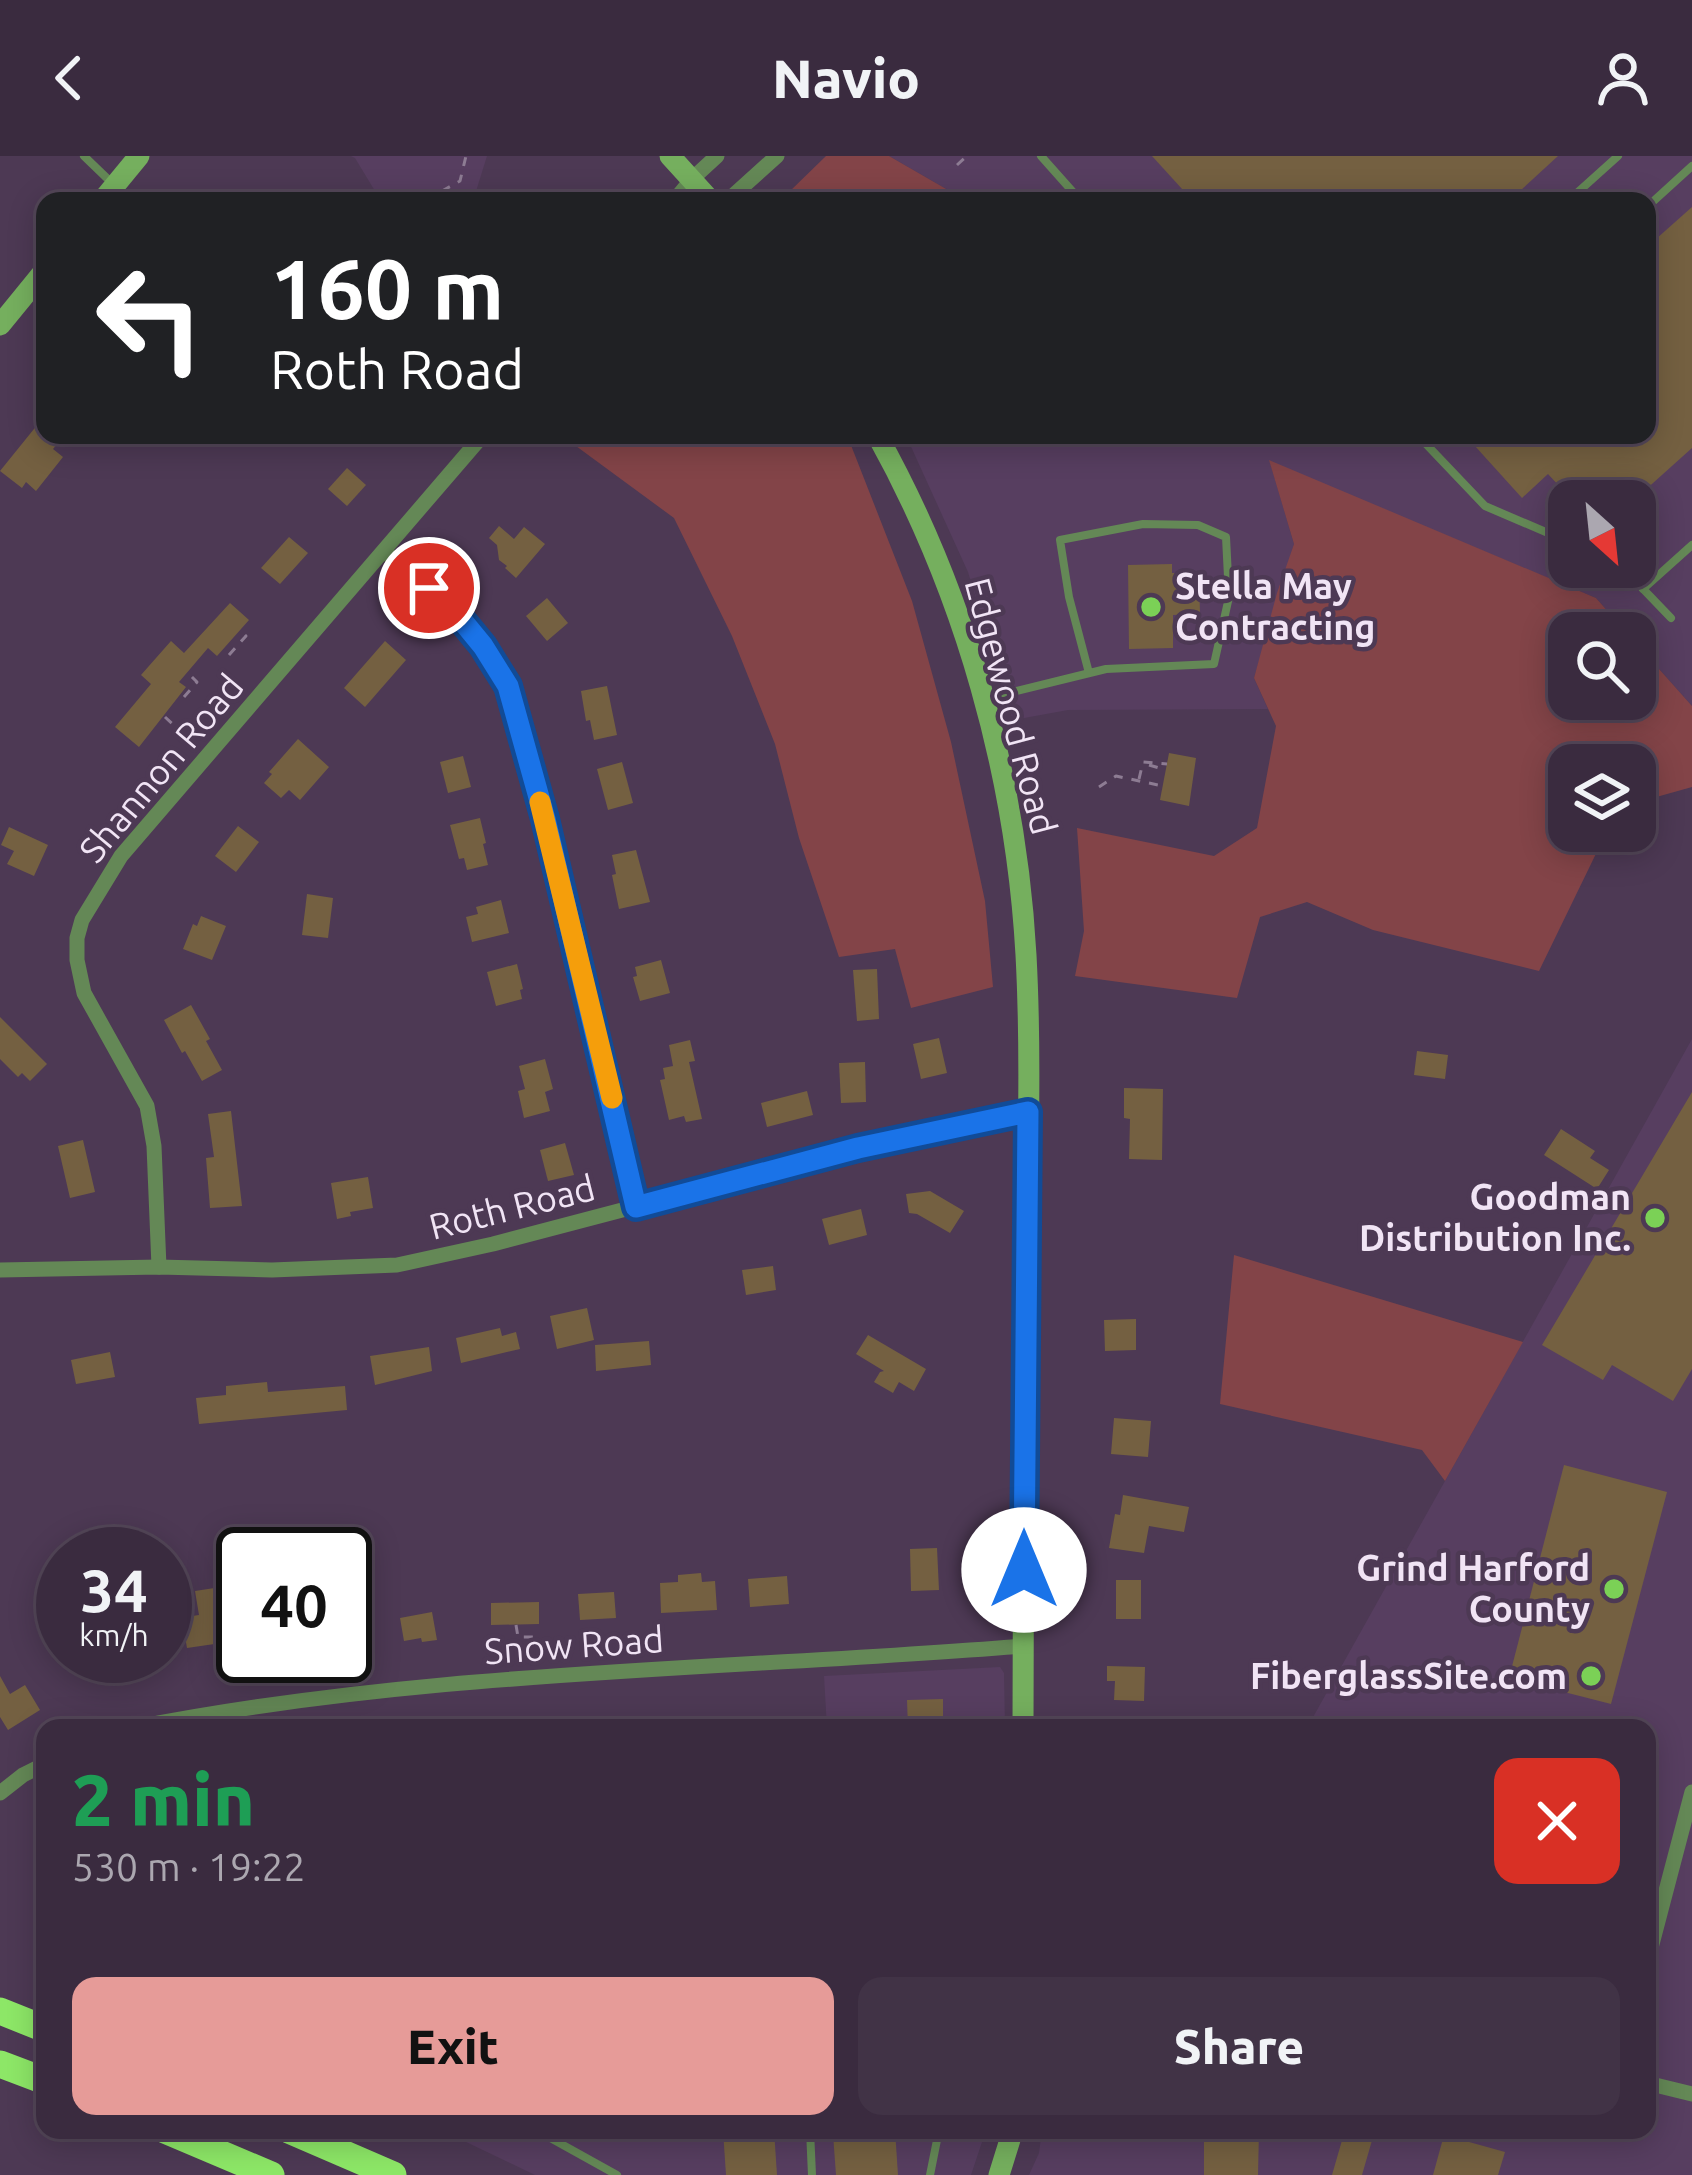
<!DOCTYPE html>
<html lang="en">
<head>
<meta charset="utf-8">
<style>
  :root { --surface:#3a2b3f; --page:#413346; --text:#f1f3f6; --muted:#aba7b0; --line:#544759; --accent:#e69b98 }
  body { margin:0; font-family:Ubuntu,sans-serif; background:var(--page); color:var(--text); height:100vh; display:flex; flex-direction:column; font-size:45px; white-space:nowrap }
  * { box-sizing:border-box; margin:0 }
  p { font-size:39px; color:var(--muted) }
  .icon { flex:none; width:66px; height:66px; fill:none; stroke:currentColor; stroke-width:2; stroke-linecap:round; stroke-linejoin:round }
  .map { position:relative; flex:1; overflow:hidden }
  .panel { position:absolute; left:36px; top:1563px; width:1620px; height:420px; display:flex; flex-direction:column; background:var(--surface); border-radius:24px; box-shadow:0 6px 30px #0003,0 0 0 3px var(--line) }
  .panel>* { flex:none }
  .guide { position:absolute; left:36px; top:36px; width:1620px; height:252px; border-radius:24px; box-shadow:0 6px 30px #0003,0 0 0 3px var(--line); background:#202124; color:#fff; overflow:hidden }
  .needle { width:78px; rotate:153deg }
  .controls { position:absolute; left:1548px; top:324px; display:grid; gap:24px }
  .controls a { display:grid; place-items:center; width:108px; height:108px; border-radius:24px; background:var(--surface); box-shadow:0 6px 30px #0003,0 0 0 3px var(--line); font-size:60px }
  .speed { position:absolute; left:36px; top:1371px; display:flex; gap:24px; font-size:60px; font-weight:700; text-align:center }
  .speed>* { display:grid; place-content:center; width:156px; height:156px; border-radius:50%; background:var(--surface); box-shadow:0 6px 30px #0003,0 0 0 3px var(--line); line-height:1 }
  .speed small { font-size:30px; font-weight:400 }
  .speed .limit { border:6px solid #111; border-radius:18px; background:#fff; color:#111 }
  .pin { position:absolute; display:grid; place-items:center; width:102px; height:102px; color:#fff; margin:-51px; border:6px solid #fff; border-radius:50%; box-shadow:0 3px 12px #0007 }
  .me { position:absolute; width:132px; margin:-66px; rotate:0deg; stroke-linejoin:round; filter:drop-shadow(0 0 9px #0008) }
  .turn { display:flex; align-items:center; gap:42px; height:252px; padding:0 36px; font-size:54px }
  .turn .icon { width:156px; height:156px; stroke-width:2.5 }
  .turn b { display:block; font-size:84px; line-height:102px }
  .round { display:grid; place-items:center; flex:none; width:126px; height:126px; border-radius:24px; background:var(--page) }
  .summary { display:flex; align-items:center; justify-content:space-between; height:204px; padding:0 36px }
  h1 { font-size:72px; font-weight:800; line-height:90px; color:#1e9e55 }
  .action { display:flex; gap:24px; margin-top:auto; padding:24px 36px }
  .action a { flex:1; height:138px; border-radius:24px; background:var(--accent); color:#111; font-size:48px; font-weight:800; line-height:138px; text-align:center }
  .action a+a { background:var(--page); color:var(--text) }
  header { display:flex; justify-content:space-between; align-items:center; height:156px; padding:0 36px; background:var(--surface); font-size:54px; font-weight:800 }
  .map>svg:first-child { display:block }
  .built { fill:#573e60; fill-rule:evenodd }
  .green { fill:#834448 }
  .building { fill:#746041 }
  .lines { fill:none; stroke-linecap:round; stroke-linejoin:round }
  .path { stroke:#8d7c93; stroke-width:3; stroke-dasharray:9 9; stroke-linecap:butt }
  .lane { stroke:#648856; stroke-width:8 }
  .street { stroke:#648856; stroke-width:15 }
  .secondary { stroke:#75af5e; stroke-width:21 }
  .highway { stroke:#8de767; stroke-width:27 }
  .route-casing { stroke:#114b97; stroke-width:30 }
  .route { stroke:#1a73e8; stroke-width:21 }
  .slow { stroke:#f59e0b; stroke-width:21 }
  .poi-dot { fill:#7bd156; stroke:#4d3954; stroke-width:4.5 }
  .labels { text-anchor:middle; stroke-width:9; stroke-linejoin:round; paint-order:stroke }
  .poi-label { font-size:36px; font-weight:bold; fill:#f1e4f5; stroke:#4d3954; text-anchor:end }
  .street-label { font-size:36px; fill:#f1e4f5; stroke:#4d3954 }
</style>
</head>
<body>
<header><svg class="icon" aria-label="back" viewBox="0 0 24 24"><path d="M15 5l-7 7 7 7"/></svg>Navio<svg class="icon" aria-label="person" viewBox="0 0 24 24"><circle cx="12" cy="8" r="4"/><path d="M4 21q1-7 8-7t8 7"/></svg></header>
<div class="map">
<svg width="1692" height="2019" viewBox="0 0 1692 2019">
  <rect width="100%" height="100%" fill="#4d3954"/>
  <!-- built -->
  <g class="built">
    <path d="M351,0H487L473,45H381L355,2Z"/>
    <path d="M889,0H1692V550L1635,486V477H1627L1596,442L1270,306L1294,388L1254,522L1268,553L1068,554L1013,564L968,416L908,284L914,279H1647V45H967ZM1569,345H1635V411H1569Z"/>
    <path d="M1692,883V2019H1029L1039,1997L1042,1974H1647V1572H1307Z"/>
    <path d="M1000,1511L1004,1517L1005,1572H827L824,1520Z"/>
    <path d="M441,1974H986L971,2019H535Z"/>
  </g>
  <!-- green -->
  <g class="green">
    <path d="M826,0H889L967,45H785L786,39Z"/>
    <path d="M561,279H847L912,445L951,586L985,745L993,831L911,852L895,793L839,801L799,682L775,588L732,480L674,362Z"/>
    <path d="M1269,304L1596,442L1627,477H1569V543H1635V486L1692,550V631L1635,647V609H1569V675H1607L1539,815L1373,774L1307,746L1260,761L1237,842L1075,820L1084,775L1077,672L1214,700L1257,672L1276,570L1254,522L1277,437L1294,388Z"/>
    <path d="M1234,1099L1523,1186L1445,1325L1422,1294L1220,1248Z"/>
  </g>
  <!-- building -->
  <g class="building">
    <path d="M1152,0H1558L1509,45H1193Z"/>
    <path d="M1692,51V292L1633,345H1573L1548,318L1522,342L1465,279H1647V91Z"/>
    <path d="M38,268L45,274V279H51L59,286L53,293L63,301L36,335L26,326L22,332L0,315Z"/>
    <path d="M347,312L366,329L347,350L328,333Z"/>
    <path d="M499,370L514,383L524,371L545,388L516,422L505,412L507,410L499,404L497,389L489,382Z"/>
    <path d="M289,381L308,397L280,428L261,412Z"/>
    <path d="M1172,408V417H1199L1200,458L1173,459V492L1129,493L1128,409Z"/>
    <path d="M547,442L568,467L547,485L526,460Z"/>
    <path d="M230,447L249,464L217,500L208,492L179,526L186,531L139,591L115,571L151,528L141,519L171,485L184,497Z"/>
    <path d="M385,485L406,504L365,551L344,532Z"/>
    <path d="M607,530L617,579L594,584L590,564L586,565L581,535Z"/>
    <path d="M298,583L329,611L300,644L289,634L281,642L264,627L272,618L269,616Z"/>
    <path d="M1169,597L1196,602L1189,650L1160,644Z"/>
    <path d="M463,600L471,631L448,637L440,606Z"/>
    <path d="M622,606L633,647L608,654L597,613Z"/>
    <path d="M480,662L486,687L483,688L488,709L467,714L464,702L459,703L450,669Z"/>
    <path d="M238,670L259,686L236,716L215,700Z"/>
    <path d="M9,671L48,689L34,720L7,708L14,695L1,689Z"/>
    <path d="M636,694L650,746L619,753L612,719L616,718L612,699Z"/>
    <path d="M307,738L333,742L328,782L302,779Z"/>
    <path d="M501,744L509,777L472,786L466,761L478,758L476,751Z"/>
    <path d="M201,760L226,770L212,804L183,793L193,768L197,770Z"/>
    <path d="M661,804L670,837L640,845L633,821L637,820L635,811Z"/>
    <path d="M517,808L523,833L520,834L522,843L496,850L487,816Z"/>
    <path d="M877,813L879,863L857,865L853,814Z"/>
    <path d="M191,849L210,883L206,885L222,914L202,925L185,895L182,897L164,864Z"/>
    <path d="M0,861L47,908L30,925L22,917L18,921L0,903Z"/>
    <path d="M939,882L947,917L921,923L913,888Z"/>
    <path d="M690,884L695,905L689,906L702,963L686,966L684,960L669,964L660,924L665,923L663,912L673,910L669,889Z"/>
    <path d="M1417,895L1448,899L1445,923L1414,919Z"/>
    <path d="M545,903L553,933L545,936L550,955L524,962L518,935L525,933L519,910Z"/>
    <path d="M865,906L866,946L841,947L839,907Z"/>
    <path d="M1124,932L1163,933L1162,1004L1129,1003L1130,963L1124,962Z"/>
    <path d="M807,935L813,959L767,971L761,947Z"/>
    <path d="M1692,936V1213L1673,1245L1612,1209L1603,1224L1542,1189Z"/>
    <path d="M231,955L242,1050L210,1052L206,1002L214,1001L208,958Z"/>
    <path d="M1561,973L1595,995L1590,1002L1609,1014L1597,1033L1544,999Z"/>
    <path d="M83,984L95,1036L70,1042L58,990Z"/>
    <path d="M565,987L574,1019L548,1025L540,994Z"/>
    <path d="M368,1021L373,1052L350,1056L351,1060L337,1063L331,1027Z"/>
    <path d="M930,1035L964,1055L950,1077L917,1058L909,1057L906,1038Z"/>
    <path d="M861,1053L867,1079L829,1089L822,1063Z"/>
    <path d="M773,1110L776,1134L746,1139L742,1114Z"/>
    <path d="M587,1152L594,1184L557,1193L550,1160Z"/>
    <path d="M1136,1163V1194L1105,1195L1104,1164Z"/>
    <path d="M500,1172L502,1180L516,1176L520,1193L461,1207L456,1182Z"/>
    <path d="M868,1179L926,1213L914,1235L899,1226L893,1237L874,1226L880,1216L884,1215L856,1198Z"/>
    <path d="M649,1185L651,1209L596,1215L595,1189Z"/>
    <path d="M429,1191L432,1215L375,1229L370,1200Z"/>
    <path d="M110,1196L115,1221L76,1228L71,1204Z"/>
    <path d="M267,1226L268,1236L345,1230L347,1254L199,1268L196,1242L226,1239V1230Z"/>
    <path d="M1114,1262L1151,1265L1148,1301L1111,1298Z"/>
    <path d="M1564,1309L1667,1336L1611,1548L1509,1522Z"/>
    <path d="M1123,1339L1189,1351L1184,1376L1149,1370L1144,1397L1109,1392L1115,1358L1120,1359Z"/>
    <path d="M937,1392L939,1434L911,1435L910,1393Z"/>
    <path d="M701,1417L702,1426L715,1425L717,1454L661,1457L660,1427L678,1426V1419Z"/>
    <path d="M787,1420L789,1448L750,1451L748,1423Z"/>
    <rect x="1116" y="1424" width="25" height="39"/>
    <path d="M221,1431L225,1457L230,1456L235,1485L187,1492L185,1480L174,1482L172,1463L199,1459L195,1435Z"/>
    <path d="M614,1436L616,1462L580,1464L578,1438Z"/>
    <path d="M539,1446V1468L491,1469V1447Z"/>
    <path d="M432,1456L437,1484L422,1486L421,1482L404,1485L400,1462Z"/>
    <path d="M1107,1510L1145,1511L1144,1545L1114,1544L1115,1525H1107Z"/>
    <path d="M0,1520L10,1538L25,1529L40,1554L8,1574L0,1561Z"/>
    <path d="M943,1543V1572H908L907,1544Z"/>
    <path d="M723,1974H774L777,2019H726Z"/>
    <path d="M895,1974L898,2019H836L833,1978Z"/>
    <path d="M1204,1974H1259L1258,2019H1204Z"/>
    <path d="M1345,1974H1375L1362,2019H1332Z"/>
    <path d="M1444,1979L1505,1996L1498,2019H1433Z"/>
  </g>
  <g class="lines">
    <!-- path -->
    <g class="path">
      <path d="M957,9L967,0"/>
      <path d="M442,35L460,25L466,0"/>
      <path d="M229,499L246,480L240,474"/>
      <path d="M184,541L197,526L187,516"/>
      <path d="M165,561L193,587"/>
      <path d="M1149,609L1166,614"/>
      <path d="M1139,623L1143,606L1167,608"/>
      <path d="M1099,631L1116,620L1158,629"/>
      <path d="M516,1469L518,1481H534"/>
    </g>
    <!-- lane -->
    <g class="lane">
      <path d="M84,0L113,28"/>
      <path d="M1041,0L1081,45"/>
      <path d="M1568,45L1618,0"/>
      <path d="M1647,51L1692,10"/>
      <path d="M1422,279L1426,288L1485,350L1569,386"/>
      <path d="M1622,411L1671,462"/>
      <path d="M1643,433L1692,389"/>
      <path d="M984,543L1106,513L1214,508L1229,441L1226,381L1198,369L1143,368L1060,384L1069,441L1089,517"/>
      <path d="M536,1974L617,2019"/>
      <path d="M810,1974L812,2019"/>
      <path d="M939,1976L985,1974"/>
      <path d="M930,2019L939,1974"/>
    </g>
    <!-- street -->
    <g class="street">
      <path d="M674,45L692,23L717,0"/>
      <path d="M727,45L777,0"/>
      <path d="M384,395L451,451L483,490L508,530L522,574L545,663L636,1051"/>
      <path d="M159,1111L154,990L147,950L84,837L77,804V782L82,764L121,700L483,279"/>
      <path d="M0,1114L159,1111L272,1114L397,1109L493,1088L858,992L1028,955"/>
      <path d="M132,1572C425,1514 726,1514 1023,1490"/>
      <path d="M0,1637L23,1619L45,1608"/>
      <path d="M1647,1807L1692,1636"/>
      <path d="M1647,1927L1692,1938"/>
    </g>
    <!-- secondary -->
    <g class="secondary">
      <path d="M670,0L711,45"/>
      <path d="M102,45L139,0"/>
      <path d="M0,169L45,114"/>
      <path d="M877,279C965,437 1016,619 1026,799C1032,911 1027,1024 1025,1136C1023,1281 1024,1427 1023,1572"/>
      <path d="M999,2019L1013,1974"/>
    </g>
    <!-- highway -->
    <g class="highway">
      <path d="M0,1855L45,1873"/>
      <path d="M0,1908L45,1925"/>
      <path d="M165,1974L271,2019"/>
      <path d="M289,1974L393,2019"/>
    </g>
  </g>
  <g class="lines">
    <defs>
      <path id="route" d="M429,432L451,451L483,490L508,530L545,663L636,1051L858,992L1028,956L1024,1414"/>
    </defs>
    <!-- route casing -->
    <use href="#route" class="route-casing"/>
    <!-- route -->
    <use href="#route" class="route"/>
    <!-- slow -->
    <path class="slow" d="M540,646L612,942"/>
  </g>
  <!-- markers -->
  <g class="poi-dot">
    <circle cx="1151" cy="451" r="12"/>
    <circle cx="1655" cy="1062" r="12"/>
    <circle cx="1614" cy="1433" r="12"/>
    <circle cx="1591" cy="1520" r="12"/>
  </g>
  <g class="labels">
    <!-- poi labels -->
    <g class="poi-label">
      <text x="1175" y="443" text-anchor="start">Stella May<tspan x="1175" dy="41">Contracting</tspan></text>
      <text x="1631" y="1054">Goodman<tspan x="1631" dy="41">Distribution Inc.</tspan></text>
      <text x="1590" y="1425">Grind Harford<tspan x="1590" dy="41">County</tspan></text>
      <text x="1567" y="1533">FiberglassSite.com</text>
    </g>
    <!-- street labels -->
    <g class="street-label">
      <text transform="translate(1011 550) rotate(75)" y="13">Edgewood Road</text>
      <text transform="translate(161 612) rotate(-50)" y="13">Shannon Road</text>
      <text transform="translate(512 1051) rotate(-14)" y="13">Roth Road</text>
      <text transform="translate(574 1489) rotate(-4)" y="13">Snow Road</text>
    </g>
  </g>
</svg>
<div class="controls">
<a><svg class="needle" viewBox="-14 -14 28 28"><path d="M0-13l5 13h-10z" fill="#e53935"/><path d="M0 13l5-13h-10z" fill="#aba7b0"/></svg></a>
<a><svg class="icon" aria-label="search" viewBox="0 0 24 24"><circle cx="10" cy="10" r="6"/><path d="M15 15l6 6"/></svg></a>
<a><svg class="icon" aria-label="layers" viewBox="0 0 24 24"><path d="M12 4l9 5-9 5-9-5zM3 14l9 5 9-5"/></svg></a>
</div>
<div class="speed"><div>34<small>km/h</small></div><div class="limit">40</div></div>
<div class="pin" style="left:429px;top:432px;background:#d93025"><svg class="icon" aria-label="arrive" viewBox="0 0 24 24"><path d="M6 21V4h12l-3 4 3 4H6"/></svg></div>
<svg class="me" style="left:1024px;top:1414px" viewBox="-20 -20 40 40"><circle r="19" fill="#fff"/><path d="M0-13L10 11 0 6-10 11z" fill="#1a73e8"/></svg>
<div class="guide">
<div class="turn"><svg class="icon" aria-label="left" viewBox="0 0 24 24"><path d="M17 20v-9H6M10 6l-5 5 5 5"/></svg><div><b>160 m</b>Roth Road</div></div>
</div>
<section class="panel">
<div class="summary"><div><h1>2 min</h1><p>530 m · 19:22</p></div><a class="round" style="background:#d93025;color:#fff"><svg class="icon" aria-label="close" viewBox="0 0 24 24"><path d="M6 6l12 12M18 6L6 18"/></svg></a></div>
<div class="action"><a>Exit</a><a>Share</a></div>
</section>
</div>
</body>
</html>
